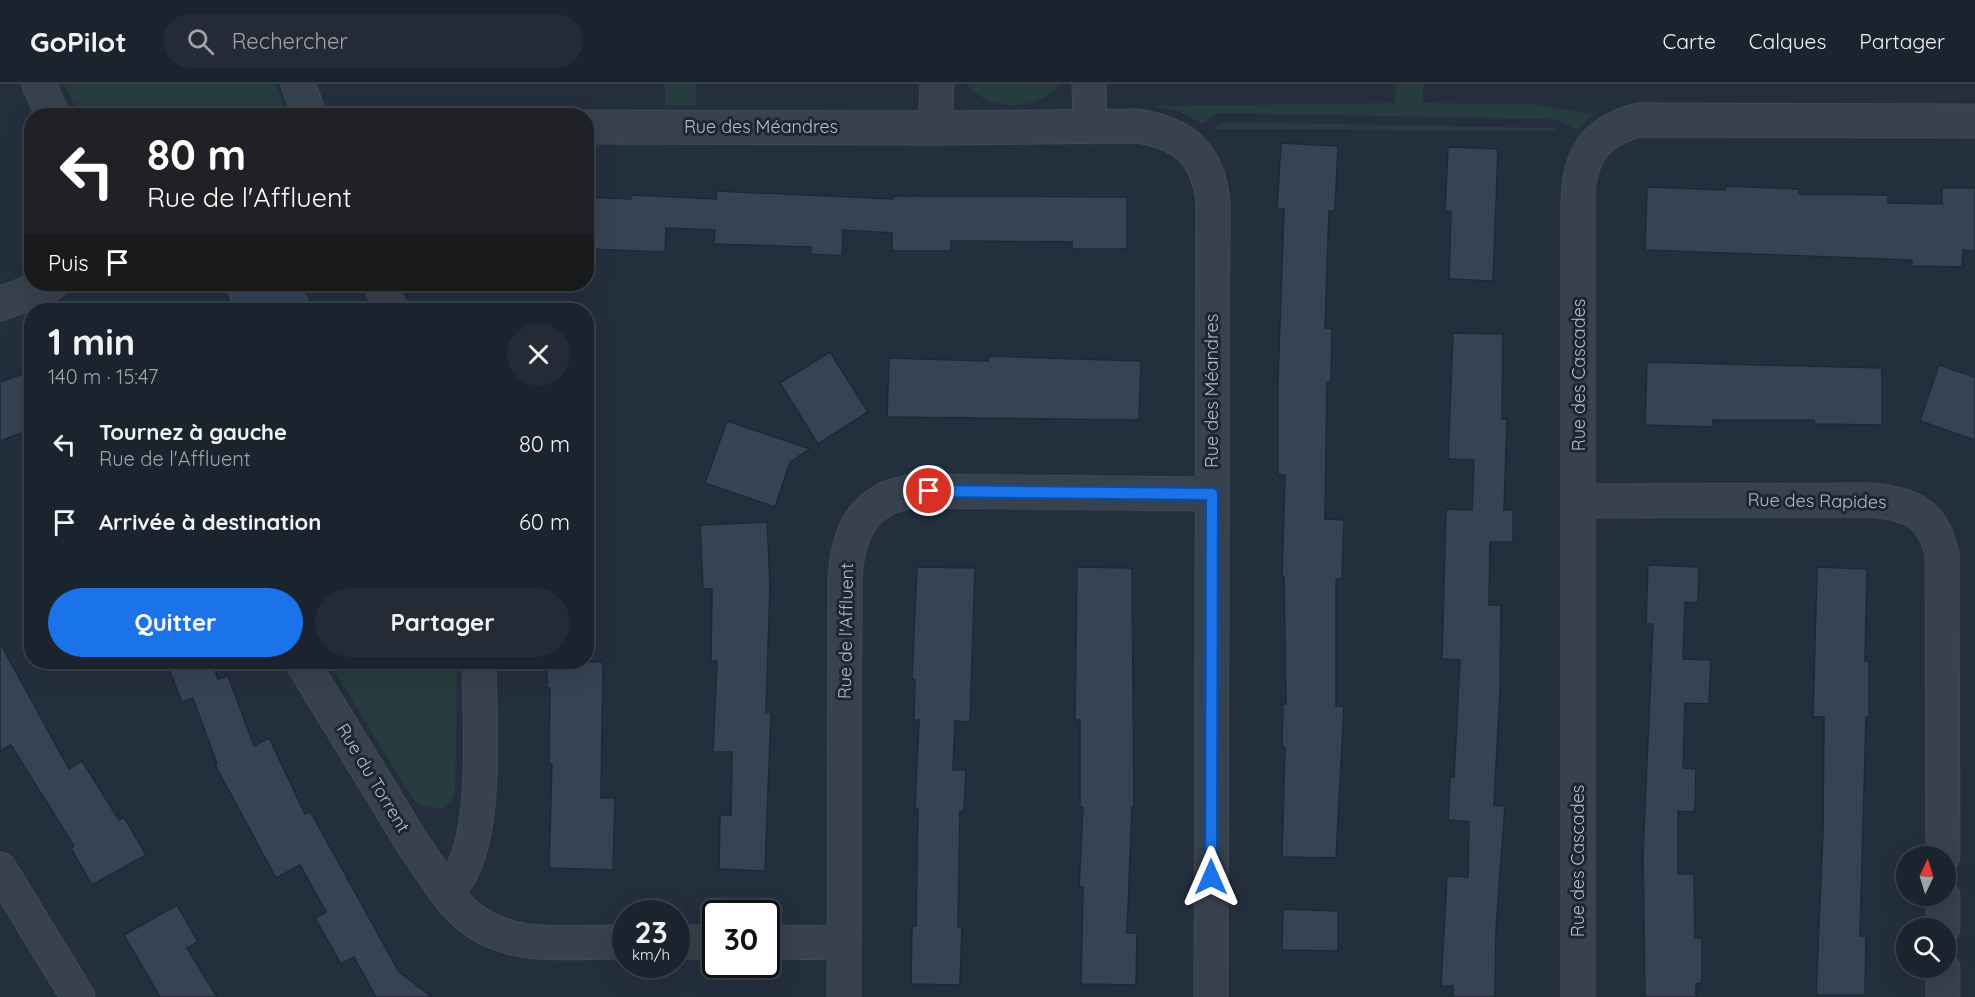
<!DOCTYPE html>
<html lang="fr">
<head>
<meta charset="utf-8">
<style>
  :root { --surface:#1b232e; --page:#242b36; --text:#f1f3f6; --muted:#a0a4aa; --line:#39404a; --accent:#1a73e8 }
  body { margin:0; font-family:Quicksand,sans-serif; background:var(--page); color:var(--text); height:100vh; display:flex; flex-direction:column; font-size:22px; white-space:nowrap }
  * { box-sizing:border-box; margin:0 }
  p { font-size:20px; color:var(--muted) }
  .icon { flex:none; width:33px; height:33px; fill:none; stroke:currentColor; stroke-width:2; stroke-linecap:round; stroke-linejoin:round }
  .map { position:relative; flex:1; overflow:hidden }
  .drawer { position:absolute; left:24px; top:219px; width:570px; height:366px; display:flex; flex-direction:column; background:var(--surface); border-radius:24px; box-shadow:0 6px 24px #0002,0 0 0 2px var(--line) }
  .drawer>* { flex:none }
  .banner { position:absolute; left:24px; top:24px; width:570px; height:183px; border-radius:24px; box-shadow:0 6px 24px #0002,0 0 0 2px var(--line); background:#202124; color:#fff; overflow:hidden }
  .needle { width:39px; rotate:4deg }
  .fabs { position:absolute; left:1896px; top:762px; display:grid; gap:12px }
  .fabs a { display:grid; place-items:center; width:60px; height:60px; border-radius:50%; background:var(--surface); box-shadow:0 6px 24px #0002,0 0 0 2px var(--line); font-size:30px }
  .speed { position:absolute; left:612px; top:816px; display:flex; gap:12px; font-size:30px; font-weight:700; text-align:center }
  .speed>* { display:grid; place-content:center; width:78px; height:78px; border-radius:50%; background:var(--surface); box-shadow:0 6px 24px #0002,0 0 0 2px var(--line); line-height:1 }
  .speed small { font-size:15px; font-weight:400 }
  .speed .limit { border:3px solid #111; border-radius:9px; background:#fff; color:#111 }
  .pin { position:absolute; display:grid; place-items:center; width:51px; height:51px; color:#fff; margin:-26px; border:3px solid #fff; border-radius:50%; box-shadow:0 2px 6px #0007 }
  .me { position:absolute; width:66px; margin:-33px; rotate:0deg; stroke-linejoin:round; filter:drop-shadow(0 0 4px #0008) }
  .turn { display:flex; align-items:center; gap:21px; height:126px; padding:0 24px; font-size:27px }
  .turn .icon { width:78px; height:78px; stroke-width:2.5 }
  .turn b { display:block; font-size:42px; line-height:51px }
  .then { display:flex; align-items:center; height:57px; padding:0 24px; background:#0003; gap:12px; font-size:22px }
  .round { display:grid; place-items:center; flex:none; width:63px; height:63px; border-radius:32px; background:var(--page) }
  .headline { display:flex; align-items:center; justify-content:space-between; height:102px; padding:0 24px }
  h1 { font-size:36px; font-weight:700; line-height:45px }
  .primary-button { display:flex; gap:12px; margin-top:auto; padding:12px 24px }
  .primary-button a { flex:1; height:69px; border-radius:36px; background:var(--accent); color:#fff; font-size:24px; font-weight:700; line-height:69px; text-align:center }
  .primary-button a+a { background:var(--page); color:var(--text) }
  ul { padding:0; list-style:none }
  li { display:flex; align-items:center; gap:18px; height:78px; padding:0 24px }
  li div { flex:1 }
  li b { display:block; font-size:22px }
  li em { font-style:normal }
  header { display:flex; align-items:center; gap:36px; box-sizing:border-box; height:84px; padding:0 30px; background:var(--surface); border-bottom:2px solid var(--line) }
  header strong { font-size:28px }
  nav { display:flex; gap:33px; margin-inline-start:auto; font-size:21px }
  .search { width:420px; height:54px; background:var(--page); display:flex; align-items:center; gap:15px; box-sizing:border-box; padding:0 21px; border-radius:33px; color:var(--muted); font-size:22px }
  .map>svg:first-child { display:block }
  .green { fill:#263c3f }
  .building { fill:#364354; stroke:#1f2835; stroke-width:1.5 }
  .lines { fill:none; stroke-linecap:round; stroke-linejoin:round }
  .street-casing { stroke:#414a57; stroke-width:35 }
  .street { stroke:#38414e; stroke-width:33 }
  .route-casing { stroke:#114b97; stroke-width:15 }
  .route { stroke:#1a73e8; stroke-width:10 }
  .labels { text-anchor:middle; stroke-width:6; stroke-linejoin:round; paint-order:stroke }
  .street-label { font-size:18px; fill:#b4bcc9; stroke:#1d2633 }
</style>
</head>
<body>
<header>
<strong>GoPilot</strong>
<div class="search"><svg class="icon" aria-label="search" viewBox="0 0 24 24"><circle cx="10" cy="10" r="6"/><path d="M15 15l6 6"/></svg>Rechercher</div>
<nav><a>Carte</a><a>Calques</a><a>Partager</a></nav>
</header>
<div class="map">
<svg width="1975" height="913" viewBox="0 0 1975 913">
  <rect width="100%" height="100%" fill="#242f3e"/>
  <!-- green -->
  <g class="green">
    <path d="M64,0H275L288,31H251L247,28L234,32L79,31Z"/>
    <rect x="665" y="0" width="31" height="21"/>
    <path d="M967,0H1059C1041,28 986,28 967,0Z"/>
    <path d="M1396,0H1423V19L1529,20L1592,30L1577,46L1558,36L1544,35L1217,29L1203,40L1179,27L1156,22L1395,19Z"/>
    <path d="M1226,38L1554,44L1556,47L1210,45Z"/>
    <path d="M329,578H457L455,708L451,717L444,724L422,723L413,715Z"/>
  </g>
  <!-- building -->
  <g class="building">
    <path d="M1281,59L1338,62L1335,127H1329L1325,244L1332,245L1331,298H1327L1325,435L1344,436L1342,495H1336V622H1344L1336,774L1282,773L1285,663H1282L1283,620H1286L1284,493H1282L1285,391H1278V296L1284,125L1277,124Z"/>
    <path d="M1448,63L1498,65L1493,197L1449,195L1451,127H1445Z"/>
    <path d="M1726,102L1799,105V110L1888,111V119L1942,120V104H1975V167L1963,166L1962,183L1912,182V176L1645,166L1647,103L1725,106Z"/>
    <path d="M717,107L893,115V112L1127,113V165H1072V158L951,157V167H892V149L843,146L842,172L811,170V163L714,160L715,146L666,144L665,168L586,165V113L631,115V111L716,115Z"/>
    <path d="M222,200H303L314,226H233Z"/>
    <path d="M1453,249L1503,250L1502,335H1507L1504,426H1513V458H1490L1489,521H1501L1500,607L1494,721L1505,722L1496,844L1495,913H1453V902H1441L1447,792L1468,793L1469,738L1448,736L1450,693H1454L1460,576L1442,575L1446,425L1472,426L1474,376L1448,375Z"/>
    <path d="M830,268L868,328L818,360L780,299Z"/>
    <path d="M989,272L1141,277L1139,336L887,333L889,274L988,277Z"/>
    <path d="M1647,278L1882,284V341L1814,340V336H1713V343L1645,341Z"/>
    <path d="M1939,281L1975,293V356L1920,337Z"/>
    <path d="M26,289L32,305V345L0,357V298Z"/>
    <path d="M727,337L810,365L790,378L775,423L705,399Z"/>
    <path d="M767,438L770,502L766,628H771L765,787L719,785L720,731H731L732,668H713L717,577H711L712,505H703L700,441Z"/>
    <path d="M1648,481L1699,483L1698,519L1685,518L1683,575L1711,576L1709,620L1685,619L1683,684L1696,685L1695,728L1678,727V790H1694L1695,854H1702V899L1696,900V913H1645L1643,770L1653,540H1646Z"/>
    <path d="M917,483L975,484L970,638L955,637L953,686H966L964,728L960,727L958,843H962L960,901L911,900L912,842H916L918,725H915L919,636H914L915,596L912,595Z"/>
    <path d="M1077,483L1132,484L1134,723H1132L1127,849H1137L1136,901L1081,900L1083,803H1079L1083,723H1080V636H1075Z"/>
    <path d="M1817,483L1867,485L1865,577H1869V633H1866L1860,852H1866L1865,911H1816L1823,748L1824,633H1813Z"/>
    <path d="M0,559L69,685L82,677L119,736L124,733L146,771L92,801L71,764L74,762L11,661L0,667Z"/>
    <path d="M166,578H212L218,595L228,592L254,662L269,654L305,730L310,727L399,888L432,913H376L354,873L341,880L315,834L326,828L300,781L276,794L215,681L217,680L193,614L182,618Z"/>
    <path d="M547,578H603L601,714H615L613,786L549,784L552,680H549L550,604H547Z"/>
    <path d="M177,821L198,858L187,864L217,913H160L124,851Z"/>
    <path d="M1283,825L1338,827V867L1282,866Z"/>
  </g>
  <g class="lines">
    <defs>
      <g id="street">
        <path d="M39,0L53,32"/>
        <path d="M298,0L310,32"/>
        <path d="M1089,0L1090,43"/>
        <path d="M586,43L935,44L1137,42C1184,49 1208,70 1213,118L1211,913"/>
        <path d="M935,44L937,0"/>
        <path d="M380,200L391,226"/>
        <path d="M0,220L51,200"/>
        <path d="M1579,417L1869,416C1909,419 1933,428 1942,470L1943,772"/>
        <path d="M302,578L413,760L446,808"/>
        <path d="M479,578C479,634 492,770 446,808C491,872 557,857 626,858"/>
        <path d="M0,785L78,913"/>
        <path d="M1943,844V812"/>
        <path d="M676,858H716"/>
        <path d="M766,858L844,859"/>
        <path d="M844,913L845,497C847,448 863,414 914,407L1212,410"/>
        <path d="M1578,913V116C1579,72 1595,47 1639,36L1975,37"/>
        <path d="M1943,913V884"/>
      </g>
    </defs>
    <!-- street casing -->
    <use href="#street" class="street-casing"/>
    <!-- street -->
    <use href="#street" class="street"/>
  </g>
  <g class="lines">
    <defs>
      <path id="route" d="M929,407L1212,410L1211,793"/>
    </defs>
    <!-- route casing -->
    <use href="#route" class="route-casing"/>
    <!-- route -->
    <use href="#route" class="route"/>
  </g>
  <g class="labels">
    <!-- street labels -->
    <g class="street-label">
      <text x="761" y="49">Rue des Méandres</text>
      <text transform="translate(1579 291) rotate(-90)" y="6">Rue des Cascades</text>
      <text transform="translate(1212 307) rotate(-90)" y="6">Rue des Méandres</text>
      <text transform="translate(1817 417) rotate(1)" y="6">Rue des Rapides</text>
      <text transform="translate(846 547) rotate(-89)" y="6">Rue de l'Affluent</text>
      <text transform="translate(373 694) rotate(59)" y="6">Rue du Torrent</text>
      <text transform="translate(1578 777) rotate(-90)" y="6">Rue des Cascades</text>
    </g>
  </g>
</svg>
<div class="fabs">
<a><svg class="needle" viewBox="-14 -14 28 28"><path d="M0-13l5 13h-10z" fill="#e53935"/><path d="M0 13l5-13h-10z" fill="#a0a4aa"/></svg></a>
<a><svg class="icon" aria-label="search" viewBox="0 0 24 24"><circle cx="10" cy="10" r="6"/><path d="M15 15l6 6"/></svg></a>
</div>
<div class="speed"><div>23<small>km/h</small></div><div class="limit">30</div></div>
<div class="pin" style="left:929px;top:407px;background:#d93025"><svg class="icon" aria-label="arrive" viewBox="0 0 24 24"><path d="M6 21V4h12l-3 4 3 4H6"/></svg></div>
<svg class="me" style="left:1211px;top:793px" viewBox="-20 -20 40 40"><path d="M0-17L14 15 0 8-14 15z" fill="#1a73e8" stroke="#fff" stroke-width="4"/></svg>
<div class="banner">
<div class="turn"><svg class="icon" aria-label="left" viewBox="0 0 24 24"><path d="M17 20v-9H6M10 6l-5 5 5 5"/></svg><div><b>80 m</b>Rue de l'Affluent</div></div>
<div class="then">Puis<svg class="icon" aria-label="arrive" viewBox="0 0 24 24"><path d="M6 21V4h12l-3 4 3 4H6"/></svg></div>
</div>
<section class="drawer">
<div class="headline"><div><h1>1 min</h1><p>140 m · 15:47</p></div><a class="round"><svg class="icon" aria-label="close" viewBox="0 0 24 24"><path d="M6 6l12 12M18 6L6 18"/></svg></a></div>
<ul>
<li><svg class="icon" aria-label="left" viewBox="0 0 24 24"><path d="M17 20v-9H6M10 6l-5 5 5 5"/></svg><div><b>Tournez à gauche</b><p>Rue de l'Affluent</p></div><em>80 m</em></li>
<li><svg class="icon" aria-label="arrive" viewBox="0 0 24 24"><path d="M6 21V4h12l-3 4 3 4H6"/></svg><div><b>Arrivée à destination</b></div><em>60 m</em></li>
</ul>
<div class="primary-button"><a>Quitter</a><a>Partager</a></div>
</section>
</div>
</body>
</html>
